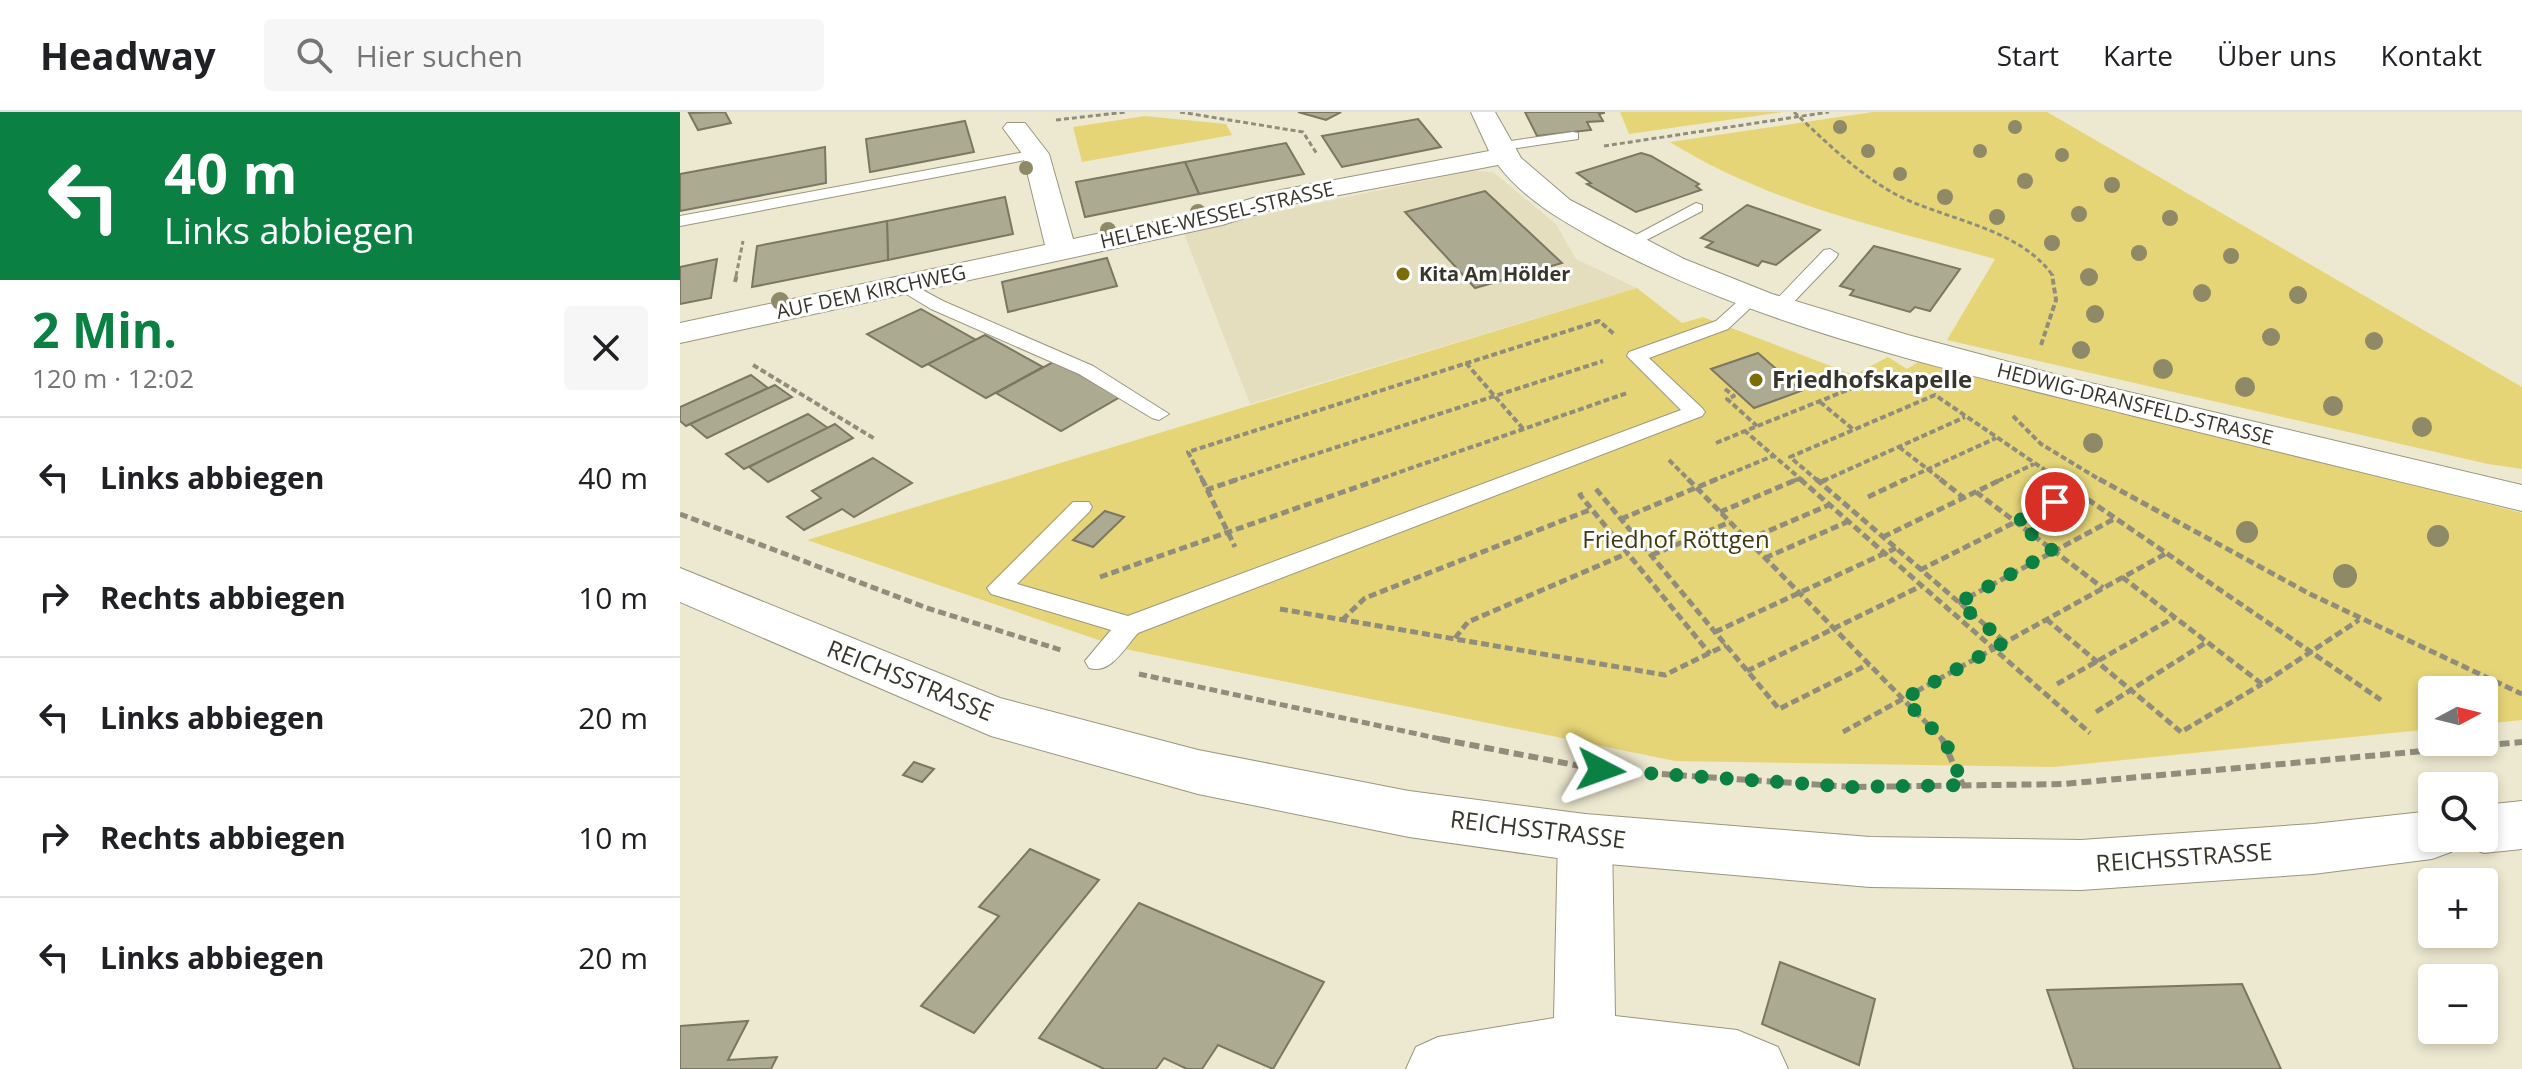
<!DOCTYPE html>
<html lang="de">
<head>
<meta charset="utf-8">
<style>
  :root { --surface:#fff; --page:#f6f6f6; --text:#202124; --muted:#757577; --line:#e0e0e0; --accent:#0b8043 }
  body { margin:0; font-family:"Open Sans",sans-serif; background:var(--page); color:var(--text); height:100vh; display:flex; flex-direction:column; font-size:30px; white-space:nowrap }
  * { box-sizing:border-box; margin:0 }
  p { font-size:26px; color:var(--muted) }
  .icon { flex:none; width:44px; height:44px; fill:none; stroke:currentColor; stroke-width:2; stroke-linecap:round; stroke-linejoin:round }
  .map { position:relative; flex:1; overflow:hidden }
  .sheet { display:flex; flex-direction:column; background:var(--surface); width:680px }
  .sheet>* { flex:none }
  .hud { background:#0b8043; color:#fff; overflow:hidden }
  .needle { width:52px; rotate:83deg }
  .controls { position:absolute; left:1738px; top:564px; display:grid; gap:16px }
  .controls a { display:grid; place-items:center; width:80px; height:80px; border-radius:8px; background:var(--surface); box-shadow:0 4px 12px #0003; font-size:40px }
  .pin { position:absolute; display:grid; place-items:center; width:68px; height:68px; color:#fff; margin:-34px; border:4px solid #fff; border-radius:50%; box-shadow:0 2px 8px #0007 }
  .me { position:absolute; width:88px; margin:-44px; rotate:94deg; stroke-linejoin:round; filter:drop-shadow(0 0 6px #0008) }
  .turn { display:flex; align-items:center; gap:28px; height:168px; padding:0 32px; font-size:36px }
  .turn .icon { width:104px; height:104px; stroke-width:2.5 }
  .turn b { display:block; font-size:56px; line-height:68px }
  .round { display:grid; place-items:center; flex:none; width:84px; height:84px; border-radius:8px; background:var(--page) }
  .headline { display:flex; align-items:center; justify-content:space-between; height:136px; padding:0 32px }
  h1 { font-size:48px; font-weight:700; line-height:60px; color:var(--accent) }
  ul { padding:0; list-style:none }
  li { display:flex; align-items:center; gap:24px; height:120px; padding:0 32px; border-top:2px solid var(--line) }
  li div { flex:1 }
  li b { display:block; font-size:30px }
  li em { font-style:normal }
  header { display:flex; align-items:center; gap:48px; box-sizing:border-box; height:112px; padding:0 40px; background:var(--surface); border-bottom:2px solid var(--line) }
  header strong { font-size:38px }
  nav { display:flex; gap:44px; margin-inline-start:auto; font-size:28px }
  .search { width:560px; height:72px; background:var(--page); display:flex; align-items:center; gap:20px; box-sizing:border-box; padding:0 28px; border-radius:8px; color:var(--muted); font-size:30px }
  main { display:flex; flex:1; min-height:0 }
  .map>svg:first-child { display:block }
  .built { fill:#e4debe }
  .green { fill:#e6d577 }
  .building { fill:#adaa92; stroke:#7b7760; stroke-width:2 }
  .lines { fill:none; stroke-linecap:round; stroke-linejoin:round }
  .service-casing { stroke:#9a967f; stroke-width:2 }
  .minor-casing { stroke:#9a967f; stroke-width:2 }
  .secondary-casing { stroke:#9a967f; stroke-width:2 }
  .path-far3 { stroke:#908d7c; stroke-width:3; stroke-dasharray:5 3; stroke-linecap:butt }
  .path-far2 { stroke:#908d7c; stroke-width:4; stroke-dasharray:6 3; stroke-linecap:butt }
  .path-far1 { stroke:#908d7c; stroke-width:5; stroke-dasharray:8 4; stroke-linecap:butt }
  .path { stroke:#908d7c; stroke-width:6; stroke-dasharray:10 5; stroke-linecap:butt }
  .service { fill:#fff; fill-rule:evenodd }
  .minor { fill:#fff; fill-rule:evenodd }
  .secondary { fill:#fff; fill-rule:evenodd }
  .tree { fill:#8e8966 }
  .route { stroke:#0b8043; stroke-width:14; stroke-dasharray:0 25.2 }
  .poi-dot { fill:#7b6d07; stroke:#fff; stroke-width:3 }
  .labels { text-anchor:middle; stroke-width:6; stroke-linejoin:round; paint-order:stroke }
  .far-street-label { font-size:20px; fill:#38362c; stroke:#fff }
  .far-poi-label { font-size:20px; font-weight:bold; fill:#38362c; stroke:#fff; text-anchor:start }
  .poi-label { font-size:24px; font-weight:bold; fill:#38362c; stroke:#fff; text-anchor:start }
  .park-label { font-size:24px; fill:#413a0f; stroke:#fff }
  .street-label { font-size:24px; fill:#38362c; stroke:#fff }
</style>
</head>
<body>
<header>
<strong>Headway</strong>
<div class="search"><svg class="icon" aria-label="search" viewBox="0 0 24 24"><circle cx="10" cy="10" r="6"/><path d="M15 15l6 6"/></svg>Hier suchen</div>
<nav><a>Start</a><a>Karte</a><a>Über uns</a><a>Kontakt</a></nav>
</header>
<main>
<section class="sheet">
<div class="hud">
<div class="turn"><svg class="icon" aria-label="left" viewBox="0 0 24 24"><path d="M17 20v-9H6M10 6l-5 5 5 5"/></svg><div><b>40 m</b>Links abbiegen</div></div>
</div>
<div class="headline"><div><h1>2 Min.</h1><p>120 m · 12:02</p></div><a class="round"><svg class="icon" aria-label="close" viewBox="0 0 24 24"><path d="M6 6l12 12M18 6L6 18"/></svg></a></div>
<ul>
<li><svg class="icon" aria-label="left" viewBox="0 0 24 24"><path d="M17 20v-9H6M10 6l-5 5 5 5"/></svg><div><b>Links abbiegen</b></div><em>40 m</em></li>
<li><svg class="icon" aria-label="right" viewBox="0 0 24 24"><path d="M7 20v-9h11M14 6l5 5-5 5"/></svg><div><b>Rechts abbiegen</b></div><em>10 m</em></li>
<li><svg class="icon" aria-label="left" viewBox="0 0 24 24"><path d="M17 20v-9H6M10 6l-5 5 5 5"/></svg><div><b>Links abbiegen</b></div><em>20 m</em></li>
<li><svg class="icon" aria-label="right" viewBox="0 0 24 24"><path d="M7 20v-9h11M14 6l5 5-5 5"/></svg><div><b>Rechts abbiegen</b></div><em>10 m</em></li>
<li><svg class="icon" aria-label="left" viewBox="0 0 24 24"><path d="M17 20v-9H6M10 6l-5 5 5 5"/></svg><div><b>Links abbiegen</b></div><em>20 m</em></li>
</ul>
</section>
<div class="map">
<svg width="1842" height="957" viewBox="0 0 1842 957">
  <rect width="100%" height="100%" fill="#ede9d0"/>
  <!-- built -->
  <path class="built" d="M792,59L813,60L876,112L896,147L957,176L570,292L503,119Z"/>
  <!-- green -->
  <g class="green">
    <path d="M940,0H1103L949,22Z"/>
    <path d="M1193,0H1367L1842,275V357L1808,352L1267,228L1315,147C1204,116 1089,92 990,30Z"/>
    <path d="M465,4L546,12L552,23L402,50L393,15Z"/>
    <path d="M957,176L1002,211L1023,205L1174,263L1208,245L1227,257L1243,247L1842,401V608L1804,612V578H1752V617L1374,655L995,649L445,537L127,428Z"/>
  </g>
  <!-- building -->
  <g class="building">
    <path d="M45,0L51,11L18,18L9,1Z"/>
    <path d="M618,0H661L646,8Z"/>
    <path d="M845,0H924V1L919,2L923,9L907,10L911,18L857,24Z"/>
    <path d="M738,7L761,35L662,55L642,24Z"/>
    <path d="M285,9L294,40L190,60L186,27Z"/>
    <path d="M606,31L624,62L519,82L505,50Z"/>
    <path d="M145,35L146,71L0,99V62Z"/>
    <path d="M961,41L971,44L1019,72L1016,74L1021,78L956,100L907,72L911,71L897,61Z"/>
    <path d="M505,50L519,82L405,105L396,70Z"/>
    <path d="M805,79L882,151L795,176L725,100Z"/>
    <path d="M325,85L333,122L208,148L207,109Z"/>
    <path d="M1067,93L1140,118L1096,153L1082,149L1078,154L1026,135L1033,130L1021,126Z"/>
    <path d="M207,109L208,148L72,175L77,134Z"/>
    <path d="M1194,134L1280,157L1250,199L1235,195L1230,200L1170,183L1174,178L1160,174Z"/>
    <path d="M427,146L437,174L328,200L322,170Z"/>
    <path d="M37,147L31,186L0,192V155Z"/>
    <path d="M241,197L296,228L242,255L187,222Z"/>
    <path d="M305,223L363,255L306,286L248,252Z"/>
    <path d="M1078,241L1121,279L1074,296L1031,257Z"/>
    <path d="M375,249L440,285L381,319L316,281Z"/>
    <path d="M71,263L88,276L6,314L0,309V295Z"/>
    <path d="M95,273L112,285L27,326L10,312Z"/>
    <path d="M128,302L148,316L64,357L46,342Z"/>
    <path d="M155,312L173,326L88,370L69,355Z"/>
    <path d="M193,346L232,371L174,405L162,397L124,418L107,405L141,386L132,379Z"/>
    <path d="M425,399L444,405L413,435L393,428Z"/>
    <path d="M234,650L254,657L242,670L223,663Z"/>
    <path d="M350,737L419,768L294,921L241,894L319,804L299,795Z"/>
    <path d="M459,791L644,870L593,957L538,933L522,957H507L484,946L476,957H424L359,926Z"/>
    <path d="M1100,850L1195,887L1179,953L1082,912Z"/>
    <path d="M1562,872L1601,957H1394L1367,878Z"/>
    <path d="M68,909L48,948L97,945L91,957H0V914Z"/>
  </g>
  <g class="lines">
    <defs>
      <g id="service">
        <path d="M893,20L898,21V27L817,39L810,35L817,31Z"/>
        <path d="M356,38L363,42L361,45L0,114V104Z"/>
        <path d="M1016,91L1022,93V99L953,135L947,137L939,132Z"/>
        <path d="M1150,137L1158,142L1156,146L1106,198H1094L1091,194L1094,190L1144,138Z"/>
        <path d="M224,168L263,189L413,254L489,302L479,308L472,306L399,262L251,197L218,177L215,173L218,169Z"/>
        <path d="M1073,180L1082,185L1048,217L969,246L1022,296L1025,300L1022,304L458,521C445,535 431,563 409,556L405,549L431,518L311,482L307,476L393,390H409L412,395L409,400L337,472L448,504L1001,298L947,244L949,240L1036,209L1067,181Z"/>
      </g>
      <g id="minor">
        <path d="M791,0H815L841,46L890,88L1004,147L1092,182L1228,223L1385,265L1842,373V399C1709,367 1575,334 1442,301C1267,257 1084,217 924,132C886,111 845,89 818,53L606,93L542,113L0,231V211L365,133L343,43L323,16L327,11H345L369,42L393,127L536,97L601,78L809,39Z"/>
        <path d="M905,702L924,709L932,726L935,904L1057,918L1098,935L1108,957H726L736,935L758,925L874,906L878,726L886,709Z"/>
      </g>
      <g id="secondary">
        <path d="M0,456L320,586L518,638L729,679L905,702L1190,725L1401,728L1633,712L1752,699V726H1778L1771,740L1752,747L1633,762L1401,778L1190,775L905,750L729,725L518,682L311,624L0,490Z"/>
        <path d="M1842,689V737L1804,741L1785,734L1781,726H1804V693Z"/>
      </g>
    </defs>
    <!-- service casing -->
    <use href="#service" class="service-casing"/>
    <!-- minor casing -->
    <use href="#minor" class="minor-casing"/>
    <!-- secondary casing -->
    <use href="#secondary" class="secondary-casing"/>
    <!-- path-far3 -->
    <g class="path-far3">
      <path d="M500,0L623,20L637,42"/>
      <path d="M1114,0C1145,29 1177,61 1215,82C1264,108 1339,115 1373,164"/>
      <path d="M376,8L446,0"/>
      <path d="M924,34L1149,0"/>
      <path d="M56,164L63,129"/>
    </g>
    <!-- path-far2 -->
    <g class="path-far2">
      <path d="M55,170L57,162"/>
      <path d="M1361,233L1376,188L1372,162"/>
      <path d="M786,251L845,319"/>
      <path d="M73,253L195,327"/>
      <path d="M1045,277L1054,284L1047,287L1077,314"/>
      <path d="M1140,290L1174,318"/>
      <path d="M1333,304L1361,332L1422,369"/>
      <path d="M1036,331L1065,319"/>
      <path d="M1219,335L1263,369"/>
      <path d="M989,348L1010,369"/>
      <path d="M523,369L508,340L919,209L934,222"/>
      <path d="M552,369L923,249"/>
      <path d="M694,369L947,281"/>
      <path d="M1032,369L1093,344"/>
      <path d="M1113,369L1119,367"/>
      <path d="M1123,369L1065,319L1195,267"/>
      <path d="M1138,369L1110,345L1255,283L1381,369"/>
      <path d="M1143,369L1285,305"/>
      <path d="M1222,369L1316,326"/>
      <path d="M1318,369L1354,352"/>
    </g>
    <!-- path-far1 -->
    <g class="path-far1">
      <path d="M522,367L555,435"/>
      <path d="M1008,367L1264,629"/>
      <path d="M1120,367L1410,621"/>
      <path d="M1136,367L1325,530"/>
      <path d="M1260,367L1284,386"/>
      <path d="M1378,367L1701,588"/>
      <path d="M1419,367L1630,482L1842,582"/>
      <path d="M1139,371L1147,367"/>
      <path d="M916,377L1099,597L1189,552"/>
      <path d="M526,378L559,367"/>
      <path d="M1296,380L1423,476"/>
      <path d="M903,382L900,383L1030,542"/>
      <path d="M1188,385L1226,367"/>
      <path d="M1040,400L1118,367"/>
      <path d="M0,402L247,496L381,538"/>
      <path d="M941,407L1037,367"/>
      <path d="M1203,425L1322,367"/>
      <path d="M1067,428L1149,393"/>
      <path d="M972,443L1050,410"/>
      <path d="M1085,446L1167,410"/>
      <path d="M1240,458L1395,380"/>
      <path d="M420,465L700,367"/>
      <path d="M1442,465L1582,572L1679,508"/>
      <path d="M1278,491L1434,407"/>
      <path d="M600,497L985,563L1046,533"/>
      <path d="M1366,507L1501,620L1582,572"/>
      <path d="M662,508L685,486L912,397"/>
      <path d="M1035,520L1216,436"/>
      <path d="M775,526L788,510L948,441"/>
      <path d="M1067,559L1241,474"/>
      <path d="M459,562L770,629"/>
      <path d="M1377,572L1495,505"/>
      <path d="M1416,600L1527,530"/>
      <path d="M1163,620L1485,442"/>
    </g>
    <!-- path -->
    <g class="path">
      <path d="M760,627L921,658L1173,675L1383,672L1842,630"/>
      <path d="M1262,627L1283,673"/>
      <path d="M917,676L921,658"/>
    </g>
    <!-- service -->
    <use href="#service" class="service"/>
    <!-- minor -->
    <use href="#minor" class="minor"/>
    <!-- secondary -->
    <use href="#secondary" class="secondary"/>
  </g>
  <!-- trees -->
  <g class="tree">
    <circle cx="1160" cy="15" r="7"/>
    <circle cx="1335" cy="15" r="7"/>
    <circle cx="1188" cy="39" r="7"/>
    <circle cx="1300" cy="39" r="7"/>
    <circle cx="1382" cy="43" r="7"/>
    <circle cx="346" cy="56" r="7"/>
    <circle cx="1220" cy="62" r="7"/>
    <circle cx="1345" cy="69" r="8"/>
    <circle cx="1432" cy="73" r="8"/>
    <circle cx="1265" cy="85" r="8"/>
    <circle cx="518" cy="100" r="8"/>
    <circle cx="1399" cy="102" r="8"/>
    <circle cx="1317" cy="105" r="8"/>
    <circle cx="1490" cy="106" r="8"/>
    <circle cx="428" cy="118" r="8"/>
    <circle cx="1372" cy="131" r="8"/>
    <circle cx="1459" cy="141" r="8"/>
    <circle cx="1551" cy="144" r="8"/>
    <circle cx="1409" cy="165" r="9"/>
    <circle cx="1522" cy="181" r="9"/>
    <circle cx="1618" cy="183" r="9"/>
    <circle cx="100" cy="189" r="9"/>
    <circle cx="1415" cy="202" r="9"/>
    <circle cx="1591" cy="225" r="9"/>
    <circle cx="1694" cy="229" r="9"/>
    <circle cx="1401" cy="238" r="9"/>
    <circle cx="1483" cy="257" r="10"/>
    <circle cx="1565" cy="275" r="10"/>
    <circle cx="1653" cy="294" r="10"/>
    <circle cx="1742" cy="315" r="10"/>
    <circle cx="1413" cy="331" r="10"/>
    <circle cx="1567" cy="420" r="11"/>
    <circle cx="1758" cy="424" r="11"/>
    <circle cx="1665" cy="464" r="12"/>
  </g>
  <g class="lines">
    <!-- route -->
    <path class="route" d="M921,658L1173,675L1283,673L1266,631L1224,587L1325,530L1278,491L1373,439L1336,410L1375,390"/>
  </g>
  <!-- markers -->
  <g class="poi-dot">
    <circle cx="723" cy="162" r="8"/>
    <circle cx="1076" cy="268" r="8"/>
  </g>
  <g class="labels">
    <!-- far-street labels -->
    <g class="far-street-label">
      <text transform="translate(537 103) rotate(-13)" y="7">HELENE-WESSEL-STRASSE</text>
      <text transform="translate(191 180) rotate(-12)" y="7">AUF DEM KIRCHWEG</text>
      <text transform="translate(1455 292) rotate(14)" y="7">HEDWIG-DRANSFELD-STRASSE</text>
    </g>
    <!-- far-poi labels -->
    <g class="far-poi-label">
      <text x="739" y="169">Kita Am Hölder</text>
    </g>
    <!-- poi labels -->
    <g class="poi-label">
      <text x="1092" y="276">Friedhofskapelle</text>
    </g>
    <!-- park labels -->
    <g class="park-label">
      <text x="996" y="436">Friedhof Röttgen</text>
    </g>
    <!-- street labels -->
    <g class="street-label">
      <text transform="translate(230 569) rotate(22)" y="8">REICHSSTRASSE</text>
      <text transform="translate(858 718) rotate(7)" y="8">REICHSSTRASSE</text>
      <text transform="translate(1504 746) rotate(-4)" y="8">REICHSSTRASSE</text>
    </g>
  </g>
</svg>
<div class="controls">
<a><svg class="needle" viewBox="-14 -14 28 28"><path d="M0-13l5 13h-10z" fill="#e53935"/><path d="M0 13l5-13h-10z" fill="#757577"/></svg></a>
<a><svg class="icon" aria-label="search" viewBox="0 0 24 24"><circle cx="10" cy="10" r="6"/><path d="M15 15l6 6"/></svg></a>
<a>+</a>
<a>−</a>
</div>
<div class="pin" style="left:1375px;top:390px;background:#d93025"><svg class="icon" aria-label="arrive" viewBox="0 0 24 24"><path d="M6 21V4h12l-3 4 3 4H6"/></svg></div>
<svg class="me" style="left:921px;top:658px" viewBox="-20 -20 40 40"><path d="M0-17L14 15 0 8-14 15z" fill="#0b8043" stroke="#fff" stroke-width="4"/></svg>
</div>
</main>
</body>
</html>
